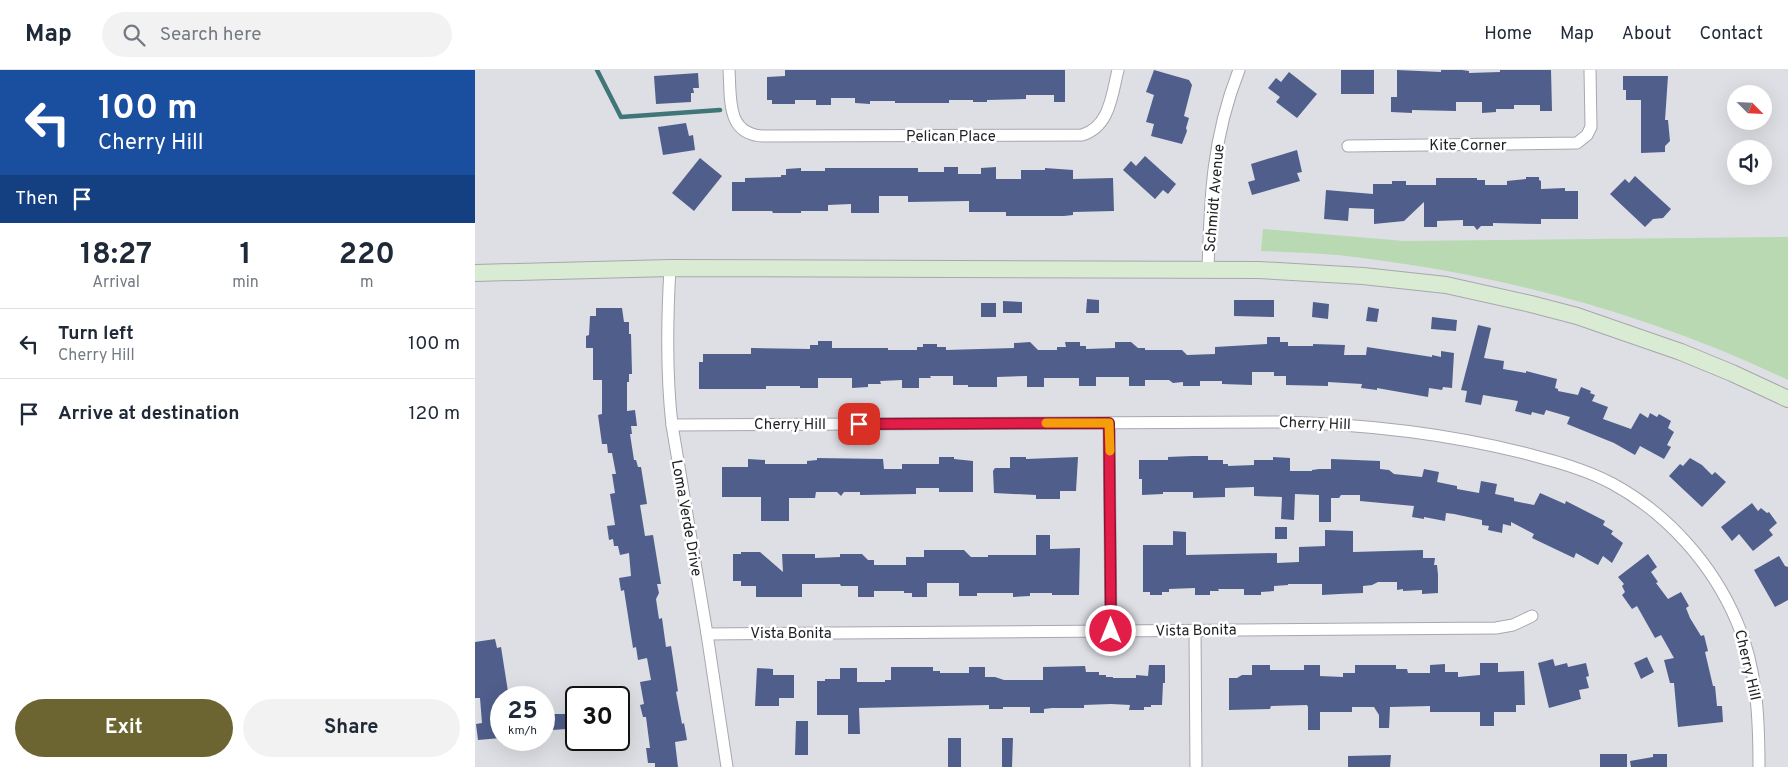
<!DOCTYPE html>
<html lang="en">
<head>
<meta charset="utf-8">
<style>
  :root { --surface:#fff; --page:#f2f2f3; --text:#1f2937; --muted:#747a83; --line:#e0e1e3; --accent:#6c6431 }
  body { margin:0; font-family:Overpass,sans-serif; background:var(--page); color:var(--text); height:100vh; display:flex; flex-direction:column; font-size:19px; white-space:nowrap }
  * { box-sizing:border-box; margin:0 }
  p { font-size:16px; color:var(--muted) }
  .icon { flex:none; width:28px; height:28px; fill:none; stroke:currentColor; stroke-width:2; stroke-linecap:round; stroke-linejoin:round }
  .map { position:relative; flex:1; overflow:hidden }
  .drawer { display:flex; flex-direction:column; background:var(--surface); width:475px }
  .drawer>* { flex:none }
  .top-card { background:#1a4fa0; color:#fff; overflow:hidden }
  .needle { width:32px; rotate:114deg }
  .controls { position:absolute; left:1252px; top:15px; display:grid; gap:10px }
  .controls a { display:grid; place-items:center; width:45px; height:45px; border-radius:50%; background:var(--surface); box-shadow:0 5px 20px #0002; font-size:25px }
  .speed { position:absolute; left:15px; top:616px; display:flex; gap:10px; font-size:25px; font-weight:700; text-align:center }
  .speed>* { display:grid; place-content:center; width:65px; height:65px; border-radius:50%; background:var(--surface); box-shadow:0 5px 20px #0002; line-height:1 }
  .speed small { font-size:12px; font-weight:400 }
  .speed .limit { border:2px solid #111; border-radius:8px; background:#fff; color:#111 }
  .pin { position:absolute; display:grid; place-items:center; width:42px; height:42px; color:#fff; margin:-21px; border-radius:10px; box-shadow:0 2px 8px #0006 }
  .me { position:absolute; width:55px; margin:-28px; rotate:0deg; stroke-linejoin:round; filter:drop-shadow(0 0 4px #0008) }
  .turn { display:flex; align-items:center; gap:18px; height:105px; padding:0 15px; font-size:22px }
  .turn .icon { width:65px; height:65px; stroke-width:2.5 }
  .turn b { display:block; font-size:35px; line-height:42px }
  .then { display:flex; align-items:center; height:48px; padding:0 15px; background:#0003; gap:10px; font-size:19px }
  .eta { display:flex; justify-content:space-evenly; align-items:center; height:85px; text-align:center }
  .eta b { font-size:30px; font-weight:700; line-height:35px }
  .cta { display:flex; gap:10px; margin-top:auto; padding:10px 15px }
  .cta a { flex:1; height:58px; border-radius:30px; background:var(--accent); color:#fff; font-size:20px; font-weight:700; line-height:58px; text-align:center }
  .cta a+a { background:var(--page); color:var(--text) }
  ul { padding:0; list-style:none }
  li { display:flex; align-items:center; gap:15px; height:70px; padding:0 15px; border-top:1px solid var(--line) }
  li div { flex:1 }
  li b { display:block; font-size:19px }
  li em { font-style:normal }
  header { display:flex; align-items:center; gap:30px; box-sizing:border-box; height:70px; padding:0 25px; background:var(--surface); border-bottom:1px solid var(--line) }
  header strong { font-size:24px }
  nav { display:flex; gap:28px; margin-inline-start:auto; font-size:18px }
  .search { width:350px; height:45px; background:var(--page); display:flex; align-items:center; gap:12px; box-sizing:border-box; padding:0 18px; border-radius:28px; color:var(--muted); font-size:19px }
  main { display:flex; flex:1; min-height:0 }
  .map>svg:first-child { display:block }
  .green { fill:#b8d9b1 }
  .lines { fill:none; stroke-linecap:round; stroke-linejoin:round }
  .stream { stroke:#407677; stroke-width:4.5 }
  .building { fill:#505e8c }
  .minor-casing { stroke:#a6a8ad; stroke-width:13 }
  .secondary-casing { stroke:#a6a8ad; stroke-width:18 }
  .minor { stroke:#fff; stroke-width:11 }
  .secondary { stroke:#d9ebd2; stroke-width:16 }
  .route-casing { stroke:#92132f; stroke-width:12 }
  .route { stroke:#e11d48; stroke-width:9 }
  .slow { stroke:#f59e0b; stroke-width:9 }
  .labels { text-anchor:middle; stroke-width:5; stroke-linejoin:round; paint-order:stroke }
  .street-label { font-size:15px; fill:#212224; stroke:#fff }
</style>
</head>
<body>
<header>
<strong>Map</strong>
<div class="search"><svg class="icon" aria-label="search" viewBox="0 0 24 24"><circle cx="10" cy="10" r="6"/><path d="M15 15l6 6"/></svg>Search here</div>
<nav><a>Home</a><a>Map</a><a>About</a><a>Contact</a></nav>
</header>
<main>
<section class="drawer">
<div class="top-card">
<div class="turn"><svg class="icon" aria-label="left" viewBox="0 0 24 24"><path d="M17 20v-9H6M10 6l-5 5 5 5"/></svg><div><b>100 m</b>Cherry Hill</div></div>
<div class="then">Then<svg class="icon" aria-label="arrive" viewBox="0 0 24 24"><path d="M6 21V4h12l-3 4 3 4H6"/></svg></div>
</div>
<div class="eta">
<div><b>18:27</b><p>Arrival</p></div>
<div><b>1</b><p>min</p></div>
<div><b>220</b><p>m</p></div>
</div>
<ul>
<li><svg class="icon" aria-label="left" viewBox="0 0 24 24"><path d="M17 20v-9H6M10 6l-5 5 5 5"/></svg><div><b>Turn left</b><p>Cherry Hill</p></div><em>100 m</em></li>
<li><svg class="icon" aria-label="arrive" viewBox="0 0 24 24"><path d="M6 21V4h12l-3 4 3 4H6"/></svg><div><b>Arrive at destination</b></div><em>120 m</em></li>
</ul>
<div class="cta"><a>Exit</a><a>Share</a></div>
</section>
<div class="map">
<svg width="1313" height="697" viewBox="0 0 1313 697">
  <rect width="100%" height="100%" fill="#dddfe4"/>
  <!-- green -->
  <path class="green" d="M788,159L929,171L1313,167V310C1172,242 1017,202 862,185C837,183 811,182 786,181Z"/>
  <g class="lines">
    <!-- stream -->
    <path class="stream" d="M122,0L146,47L245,40"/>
  </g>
  <!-- building -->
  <g class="building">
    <path d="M310,0H590V32H579V25H551V29L512,30V32H498V30H474V33H420V31H395V34L380,33V28H356V35H341V30H320V34H297V30H292V7L310,6Z"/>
    <path d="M679,0L714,10L717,15L709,46L714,48L711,58L712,61L707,74L676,66L679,54L671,52L679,25L671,22Z"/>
    <rect x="866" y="0" width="33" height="24"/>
    <path d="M922,0L966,2V0H987L994,1V3L1025,2V0H1076L1077,41H1065V35H1039V39H1021V42L1007,43V32H981V41L937,40V43L916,42V27H922Z"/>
    <path d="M814,2L842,24L822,48L801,32L805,27L793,18L801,8L806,12Z"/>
    <path d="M223,3L224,18H218L219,23H216V32L181,34L179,6Z"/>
    <path d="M1148,6H1193L1190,50H1193L1195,71L1190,76V82L1166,83V30H1151V20H1148Z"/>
    <path d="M211,53L214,66L218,65L220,80L188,85L183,57Z"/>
    <path d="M822,80L827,102L822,103L825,111L777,125L773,112L780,110L776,94Z"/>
    <path d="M670,86L701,114L693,124L688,120L680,129L648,100L656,91L661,96Z"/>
    <path d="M225,88L247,106L219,141L197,123Z"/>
    <path d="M469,97H483V104H506V98L521,97V109H546V100H570V98L598,100V109L638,108L639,141L598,142V145L589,146H531V142H494V131L433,132V126H404V143H376V134L353,135V141H326V143H298L297,141H257V112H270V108L306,107V105H311V99L326,98V101H350V98H443V102H469Z"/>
    <path d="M1160,106L1196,139L1188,148L1178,149L1170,157L1135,124L1150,109L1154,113Z"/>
    <path d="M1051,107H1064V110L1066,111V119L1090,118V121H1103V149H1066V154L1018,153V156H1006L1002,160L999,156H988V150L962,151V157H949V132L929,151L899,154V139L874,138L873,151L849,149L851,120L898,124V114H917V111H931V115H961V108H1002V110H1010V115H1032V111L1051,109Z"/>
    <path d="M612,229L624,230V243H611Z"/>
    <path d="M759,230H799V247L759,246Z"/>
    <path d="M528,231L547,232V243H528Z"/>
    <path d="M838,232L854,234L853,249L837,247Z"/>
    <rect x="506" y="233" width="15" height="14"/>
    <path d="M893,237L904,239L902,252L891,251Z"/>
    <path d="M121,238H147L149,252H154V264H156L157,304H154V312H152V341L160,340L162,356H156L157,364H155L159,390H161L163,397H166L172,434L165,435L170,466L178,465L186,514H182L184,523L181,529L184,549L187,548L191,577L196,576L203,621L201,622L207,654L209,653L212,670L200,672L203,697H180V693H173L171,678H175L171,647H168L165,635L169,634L165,612L176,610L172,588L163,590L161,577L158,578L149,520L146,521L144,508L156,506L154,483L145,485L143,476H139L138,469L134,470L132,456L140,455L135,424L140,423L137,404H141L137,383H133L132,374H127L123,345L127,344V310H118V278H111V266L114,265L115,246H121Z"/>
    <path d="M957,247L982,250L981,261L956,259Z"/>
    <path d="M1003,255L1016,258L1009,288L1029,291L1028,299L1051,303V301L1082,309L1080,318L1083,319V321L1103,325L1106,317L1116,321L1115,323L1120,325L1117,331L1133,337L1128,349L1156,359L1165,343L1173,348L1175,343L1182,347L1184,344L1196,351L1193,358L1199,362L1192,375L1196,377L1189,389L1165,376L1160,385L1139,373L1092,354L1095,347L1071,340L1069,345L1057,342L1056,345L1040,341L1043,331L1008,325L1006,335L990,332L992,321L986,320Z"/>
    <path d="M792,267H805V272H813V276H838V274L870,275L869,285H891L892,277L957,287V285L966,287V281L979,283L977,318L968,317L967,320L954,318L953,327L902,318V320L886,318L887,314L853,312V316L811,315V306H799V302H777V315L747,314V311H725V316H708V312L698,313L694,310H670V316H654V307H621V316H604V308H569V317H552V306L522,307V317H493V315H478V306H455L456,308H444V318H427V310L405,311L406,314H393V317L377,318V308H343V318H325V316H291V319H224V292H228V284H276V278L335,279V275H343V271H357V278H413V280H442V277H448V274H462V277H471V280L539,278V273L555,272L563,280H582V277H591L590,272H605V276H611V279L640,278V272H656L663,278H670V280H707L712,285L740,284V277L792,274Z"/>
    <path d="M717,386H733V390H748V394H753V396L779,395V390H798V387L815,388V401H837V400L844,399H856V389L905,391V399L914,400L919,404L947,407L949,399L964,402L962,412L982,416V419L1004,423L1006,411L1022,414L1020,424L1039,428V431L1059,435L1065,423L1090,434L1091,431L1130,451L1128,455L1138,461L1136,464L1148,473L1137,493L1128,486L1123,495L1101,483L1099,488L1057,468L1059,464L1036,452V456L1028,454L1027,463L1013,460L1014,456L1007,455V450L979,444L971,443L970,451L949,447V449L937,447L939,436L885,431V425H866L864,428H856V452H844V425L820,424L819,450L806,449L807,427L779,426V417L750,418V427L718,428V422H688V424L667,425V409H664V390H693V387Z"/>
    <path d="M464,387H479V389L498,391V422H464V418H441V424L385,425V422H369L366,426L362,422H341L340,428H314V451H286V427H247V397H273V389L290,390V394H332V391L342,390V388L408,389L409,399H427V394H464Z"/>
    <path d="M535,387H551V389L603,387L601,421H585V429H561V425L519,423L518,401L520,398H535Z"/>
    <path d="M1215,388L1227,395L1237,405L1240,402L1251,412L1227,437L1194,406L1205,394L1208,396Z"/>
    <path d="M1277,433L1283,441L1286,438L1292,443L1294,442L1302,453L1294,460L1298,465L1278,481L1264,464L1257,471L1246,457Z"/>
    <rect x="800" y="457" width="12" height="12"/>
    <path d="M850,460L878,461V482L948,480V488H960L959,495H962L963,505V523L947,524V520L928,521V519L922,520V512H903L897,515L888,516V523L864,524L847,525V514H813V515L799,516V521L786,522V525H769V519H743L744,521H735V525H720V518L694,519V522H687V525H675V522H668V475H698V461L711,462V485L802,483V493L824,492V477L850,476Z"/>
    <path d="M561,465H575V479L605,478L604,525H577V523H555V526L538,527V523H502V526H484V513H452V527H437V523H429V521H399V527H383V516H366L365,514H327V527H281V516H266V511H258V484H266V482H285L308,502L307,484H340V488L365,487V484H387L393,490H399V495H431V487H449V480H489L496,487H513V485H561Z"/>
    <path d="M1173,484L1182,497L1176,502L1183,512L1181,513L1193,529L1206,522L1214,536L1211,538L1215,548L1226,566L1229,565L1233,581L1230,582L1238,616H1240L1242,636H1247L1248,652L1203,657L1199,613H1195L1189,590L1199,588L1186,565L1180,568L1162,536L1157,539L1147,525L1150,522L1147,516L1149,514L1143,507Z"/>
    <path d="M1304,486L1310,496L1313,497V530L1300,537L1279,500Z"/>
    <path d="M20,569L22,578L26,577L34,628H26V668L3,670L1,654L7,653L5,628H0V572Z"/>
    <path d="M1172,587L1179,602L1166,609L1159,593Z"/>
    <path d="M1078,589L1080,596L1092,593L1093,597L1111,593L1114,606L1111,607L1114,618L1104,620L1106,629L1074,638L1063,593Z"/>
    <path d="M1005,593H1023V602L1049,601L1050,635H1041V642H1019V656H1005V642H955V636L915,637L914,658H904V645L899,637H877V642H845V660H833V637L832,635L796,636L795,639L754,640V608H762L767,605H777V595H795V600H829V595H845V606L868,607V603H880V595H921V599H932L933,603H955V595L970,594V602H983V607L1005,605Z"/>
    <path d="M674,595H690V613H688L687,635H676V637H669V640H654L655,635L636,634L609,635V638H577L569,639V643H555V637H528V639H514V635L384,638L385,664H373V645H342V611H350V609H365V598H382V612H410V610H416V597H458V601H465V603H494V597H510V607H520L529,610H568V597L610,596L611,602H624V605H631V607H638V608H661V605L673,606Z"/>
    <path d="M282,598L298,599V605H319V628H304V636H280Z"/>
    <path d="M76,644H91L92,659L77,660Z"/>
    <path d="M321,651H333V685H320Z"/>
    <rect x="473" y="668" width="13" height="29"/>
    <path d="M527,668H538L537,697H527Z"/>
    <rect x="1125" y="684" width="27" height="13"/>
    <path d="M1178,684H1192V697H1156L1155,691L1178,687Z"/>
    <path d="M916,685L915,697H873V686Z"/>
  </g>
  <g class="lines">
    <defs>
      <g id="minor">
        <path d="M254,0C256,29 251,65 289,66L607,65C635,57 637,24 643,0"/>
        <path d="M873,76L1102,73L1112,65L1116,57L1115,0"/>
        <path d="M195,198C192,250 191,303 197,355L232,564L252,697"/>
        <path d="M733,200C735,128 737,68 764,0"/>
        <path d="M634,353L636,561"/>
        <path d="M197,355L806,352C888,354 969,363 1049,383C1079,391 1110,399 1138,414C1193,444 1238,495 1262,552C1282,598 1284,648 1284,697"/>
        <path d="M720,560L721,697"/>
        <path d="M232,564L1021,558L1038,555L1057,546"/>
      </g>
      <path id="secondary" d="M0,203L195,198L784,200L888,206L971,215L1056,234L1102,246L1206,282L1257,303L1313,329"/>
    </defs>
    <!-- minor casing -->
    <use href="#minor" class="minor-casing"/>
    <!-- secondary casing -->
    <use href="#secondary" class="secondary-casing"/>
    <!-- minor -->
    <use href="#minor" class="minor"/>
    <!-- secondary -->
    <use href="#secondary" class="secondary"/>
  </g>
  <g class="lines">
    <defs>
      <path id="route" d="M384,354L634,353L636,561"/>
    </defs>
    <!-- route casing -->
    <use href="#route" class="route-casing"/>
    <!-- route -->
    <use href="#route" class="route"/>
    <!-- slow -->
    <path class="slow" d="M571,353H634L635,381"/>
  </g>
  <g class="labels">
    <!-- street labels -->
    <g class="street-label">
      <text x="476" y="71">Pelican Place</text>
      <text x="993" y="80">Kite Corner</text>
      <text transform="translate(739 128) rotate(-85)" y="5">Schmidt Avenue</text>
      <text transform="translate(840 353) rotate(2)" y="5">Cherry Hill</text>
      <text x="315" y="359">Cherry Hill</text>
      <text transform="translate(212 448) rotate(80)" y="5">Loma Verde Drive</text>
      <text transform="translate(721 560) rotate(-1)" y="5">Vista Bonita</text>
      <text x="316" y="568">Vista Bonita</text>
      <text transform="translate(1273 595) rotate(77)" y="5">Cherry Hill</text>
    </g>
  </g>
</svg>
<div class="controls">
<a><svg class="needle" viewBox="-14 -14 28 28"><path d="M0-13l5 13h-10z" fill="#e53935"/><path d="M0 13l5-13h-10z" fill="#747a83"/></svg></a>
<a><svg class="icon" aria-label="sound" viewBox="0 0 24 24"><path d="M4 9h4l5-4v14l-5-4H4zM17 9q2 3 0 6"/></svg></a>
</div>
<div class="speed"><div>25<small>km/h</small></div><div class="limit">30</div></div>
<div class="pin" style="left:384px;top:354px;background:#d93025"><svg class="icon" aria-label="arrive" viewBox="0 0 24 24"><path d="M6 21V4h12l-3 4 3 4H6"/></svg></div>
<svg class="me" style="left:636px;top:561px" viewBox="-20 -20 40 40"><circle r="17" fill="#e11d48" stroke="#fff" stroke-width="3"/><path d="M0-11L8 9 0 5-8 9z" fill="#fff"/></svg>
</div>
</main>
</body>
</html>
